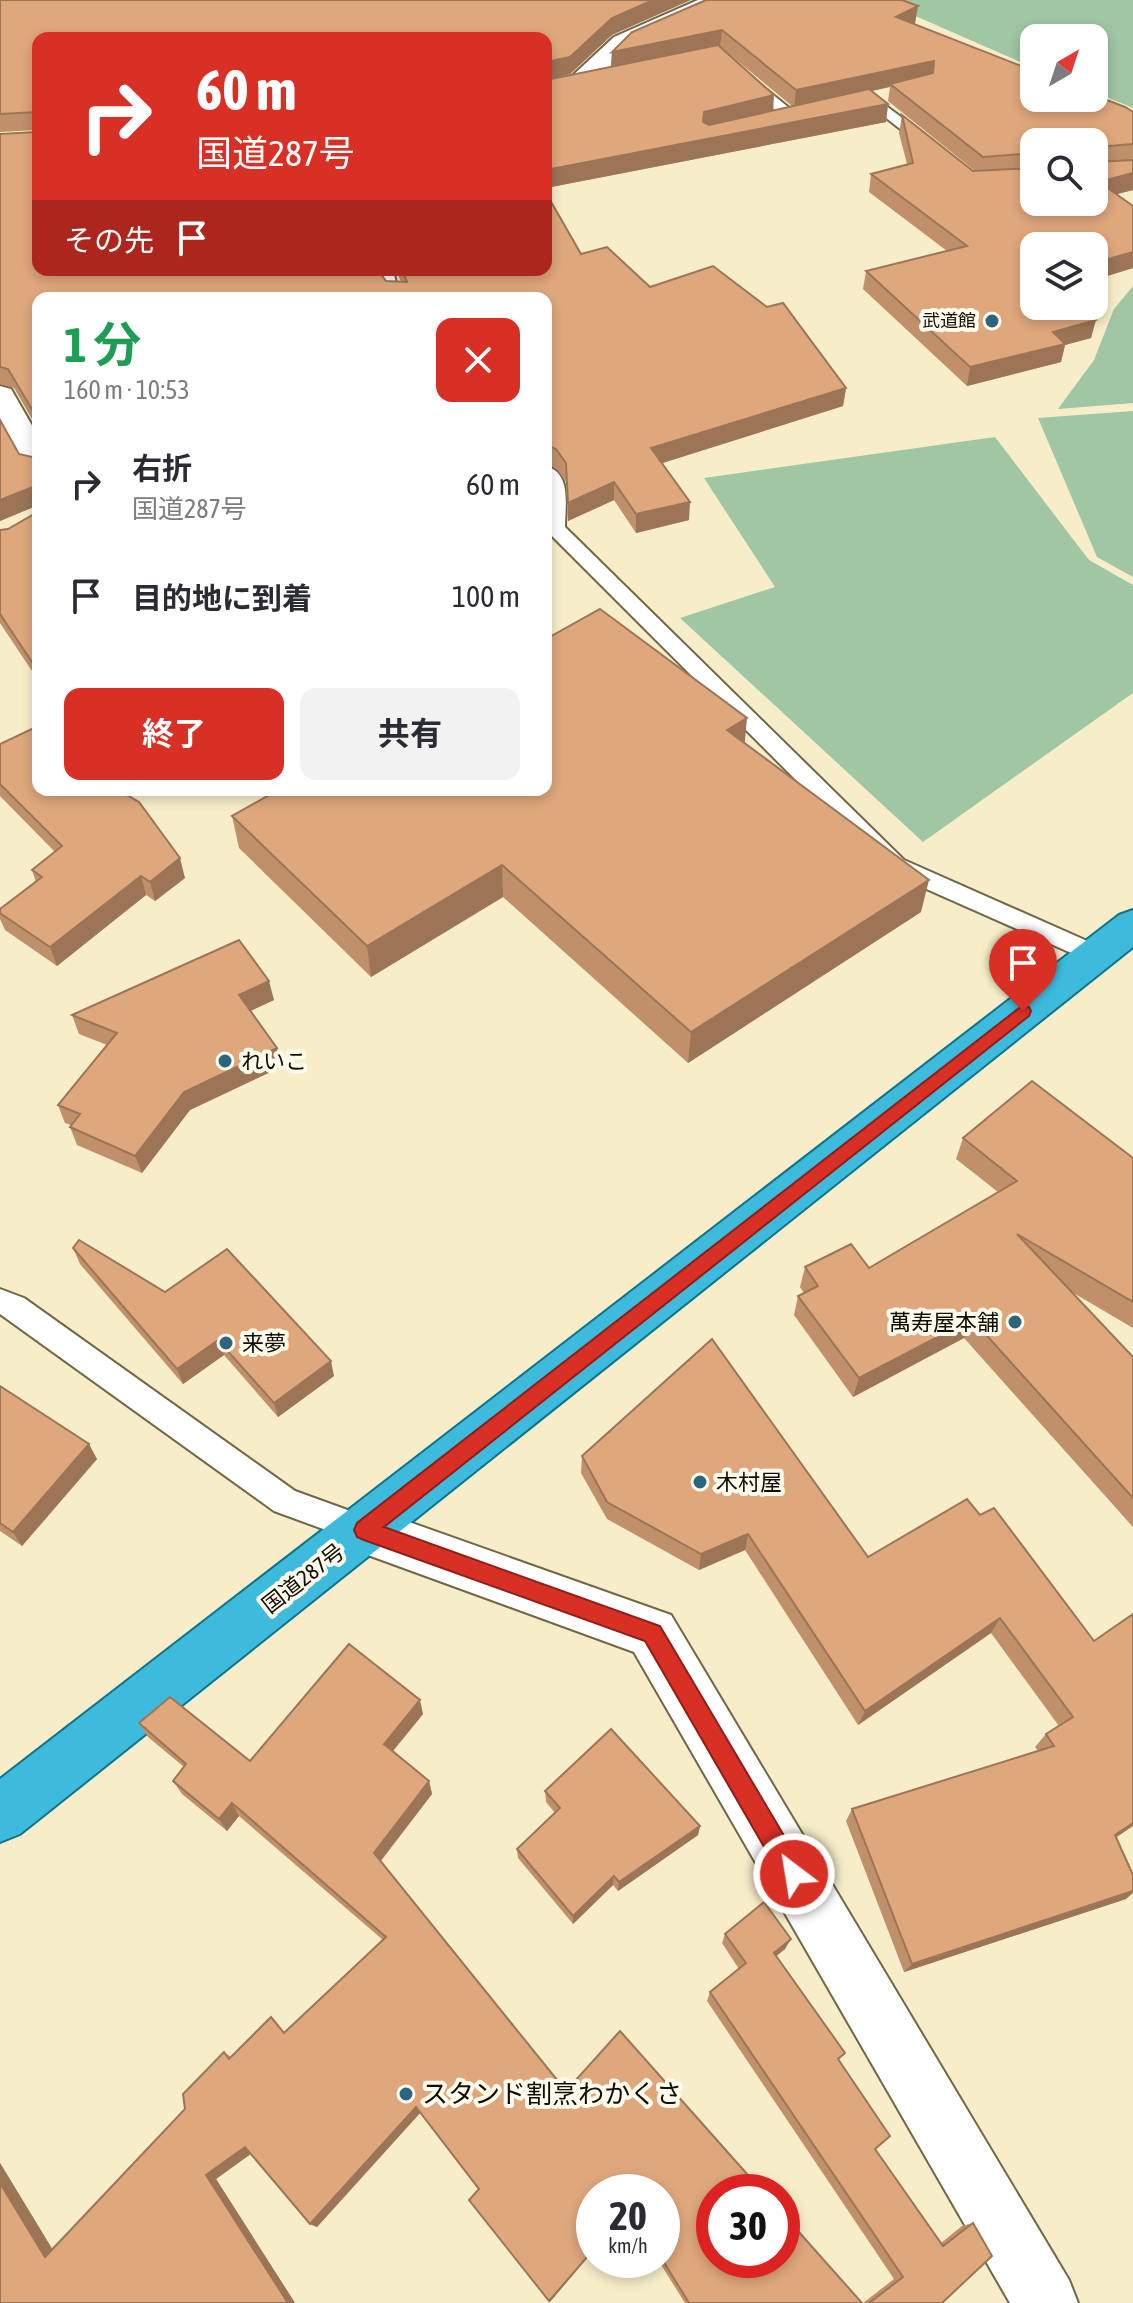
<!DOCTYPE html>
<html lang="ja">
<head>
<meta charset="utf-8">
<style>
  :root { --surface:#fff; --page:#f2f2f3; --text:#2b2b33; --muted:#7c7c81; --accent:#d93025 }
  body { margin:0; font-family:"Asap Condensed","Noto Sans JP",sans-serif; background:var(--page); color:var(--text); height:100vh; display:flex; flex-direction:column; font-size:30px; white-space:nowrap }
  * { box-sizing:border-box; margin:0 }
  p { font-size:26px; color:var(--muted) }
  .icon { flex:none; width:44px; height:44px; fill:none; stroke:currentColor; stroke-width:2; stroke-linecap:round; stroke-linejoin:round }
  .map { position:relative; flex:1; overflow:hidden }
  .panel { position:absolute; left:32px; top:292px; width:520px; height:504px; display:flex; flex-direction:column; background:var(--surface); border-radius:16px; box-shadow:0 4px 12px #0003 }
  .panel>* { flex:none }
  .guide { position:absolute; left:32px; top:32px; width:520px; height:244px; border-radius:16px; box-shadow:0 4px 12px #0003; background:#d93025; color:#fff; overflow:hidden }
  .needle { width:52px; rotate:39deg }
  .controls { position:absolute; left:1020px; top:24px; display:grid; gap:16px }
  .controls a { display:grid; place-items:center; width:88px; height:88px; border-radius:16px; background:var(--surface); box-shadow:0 4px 12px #0003; font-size:40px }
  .speed { position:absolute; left:576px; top:2174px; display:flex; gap:16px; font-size:40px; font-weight:700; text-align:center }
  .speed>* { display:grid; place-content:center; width:104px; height:104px; border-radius:50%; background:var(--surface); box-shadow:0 4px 12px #0003; line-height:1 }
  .speed small { font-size:20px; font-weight:400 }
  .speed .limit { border:12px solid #d22; background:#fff; color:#111 }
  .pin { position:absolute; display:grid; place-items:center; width:68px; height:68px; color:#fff; margin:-82px -34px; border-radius:50% 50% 50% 0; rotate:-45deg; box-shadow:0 0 8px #0007 }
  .pin .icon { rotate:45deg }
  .me { position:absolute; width:88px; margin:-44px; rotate:329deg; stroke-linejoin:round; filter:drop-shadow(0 0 6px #0008) }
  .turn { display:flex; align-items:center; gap:28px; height:168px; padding:0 32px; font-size:36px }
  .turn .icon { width:104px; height:104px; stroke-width:2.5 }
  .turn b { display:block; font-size:56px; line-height:68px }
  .then { display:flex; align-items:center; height:76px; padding:0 32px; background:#0003; gap:16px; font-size:30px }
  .round { display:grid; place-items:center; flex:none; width:84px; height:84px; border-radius:16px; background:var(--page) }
  .headline { display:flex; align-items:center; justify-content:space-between; height:136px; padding:0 32px }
  h1 { font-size:48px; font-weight:700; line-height:60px; color:#1e9e55 }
  .primary-button { display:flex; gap:16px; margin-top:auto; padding:16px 32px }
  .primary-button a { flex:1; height:92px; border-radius:16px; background:var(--accent); color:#fff; font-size:32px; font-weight:700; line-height:92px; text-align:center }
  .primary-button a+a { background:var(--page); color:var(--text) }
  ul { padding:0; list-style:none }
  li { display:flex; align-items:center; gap:24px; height:112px; padding:0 32px }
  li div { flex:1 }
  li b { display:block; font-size:30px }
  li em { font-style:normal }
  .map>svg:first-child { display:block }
  .green { fill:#a1c6a4 }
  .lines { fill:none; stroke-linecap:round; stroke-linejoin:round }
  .service-casing { stroke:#706747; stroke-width:4 }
  .minor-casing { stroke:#706747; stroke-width:4 }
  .trunk-casing { stroke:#0e738a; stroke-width:4 }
  .service { fill:#fff; fill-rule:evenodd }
  .minor { fill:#fff; fill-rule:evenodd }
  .trunk { fill:#3ebbdc; fill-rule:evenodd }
  .wall { fill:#c0906b; fill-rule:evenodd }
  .shaded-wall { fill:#9c7557 }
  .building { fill:#dfa77c; stroke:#9c7557; stroke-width:2 }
  .route { fill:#d93025; stroke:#8d1f18; stroke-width:2 }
  .poi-dot { fill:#2b657e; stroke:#fefbec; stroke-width:3 }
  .labels { text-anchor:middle; stroke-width:8; stroke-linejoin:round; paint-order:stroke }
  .far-poi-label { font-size:18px; fill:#0f0c02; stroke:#fefbec; text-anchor:end }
  .poi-label { font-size:22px; fill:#0f0c02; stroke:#fefbec; text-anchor:start }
  .street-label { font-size:22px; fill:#0f0c02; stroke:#fefbec }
  .near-poi-label { font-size:26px; fill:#0f0c02; stroke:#fefbec; text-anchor:start }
</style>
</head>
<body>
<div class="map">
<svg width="1133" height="2303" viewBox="0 0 1133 2303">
  <rect width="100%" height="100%" fill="#f7eec9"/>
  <!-- green -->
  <g class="green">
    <path d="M879,0H1133V108L1094,92V38H1034V68Z"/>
    <path d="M1133,286V403L1058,409L1094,360L1114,309Z"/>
    <path d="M1133,411V577L1097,557L1038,418Z"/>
    <path d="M995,437L1089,560L1133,585V693L923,842L680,618L775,587L704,478Z"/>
  </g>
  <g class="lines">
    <defs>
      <g id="service">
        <path d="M747,74L793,111L812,107L819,111L812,115L785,119L742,81V75Z"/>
        <path d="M870,94L932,140V146H922L867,103L858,105L851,101Z"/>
        <path d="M377,270H393L396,283L406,298H390L380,283Z"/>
        <path d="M546,466C572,473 565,506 565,527L904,860L1103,948L1107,954L1103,960L1095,963L1087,960L888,872L548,532Z"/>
        <path d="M0,1289L24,1298L295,1491L375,1520L379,1530L375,1540L364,1544L274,1511L0,1314Z"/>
      </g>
      <g id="minor">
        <path d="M698,0H729L725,5L630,47L588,88L546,96V82L571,77L614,37Z"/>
        <path d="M0,386L11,389L38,436V473L27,471L0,423Z"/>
        <path d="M364,1506L671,1615L1069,2280L1078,2303H1010L634,1652L346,1547L339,1530L346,1513Z"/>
      </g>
      <path id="trunk" d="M1133,910V947L20,1834L0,1842V1779L1119,915Z"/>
    </defs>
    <!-- service casing -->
    <use href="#service" class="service-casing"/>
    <!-- minor casing -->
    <use href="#minor" class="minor-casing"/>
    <!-- trunk casing -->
    <use href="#trunk" class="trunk-casing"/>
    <!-- service -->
    <use href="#service" class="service"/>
    <!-- minor -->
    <use href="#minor" class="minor"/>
    <!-- trunk -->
    <use href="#trunk" class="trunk"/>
  </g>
  <!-- wall -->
  <g class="wall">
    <path d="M0,0L612,35L570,74L546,80V38H38L386,281L401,282L396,270H546L581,254L650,287L846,388L843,406L662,463L689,520L636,533L614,500L568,521L566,482L556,468L546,463V298H38V680L0,623V530L8,529L34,514V507L0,521V420L19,454L32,457L36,454V426L14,388L0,384V134L36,132V130L0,132Z"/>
    <path d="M918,6L915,23L914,24L1133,112V190L1116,194L1133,206V268L1094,280V246H1034L1102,300L1097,318L1095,319L1091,338L1065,345L1061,362L967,386L863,289L866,271L947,251L869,192L871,174L907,164L899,133L902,115L973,171H975L888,101L890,87L872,91L888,104L886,122L546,188L611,67L612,52L632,32ZM723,49L792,106L773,111ZM1034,142L1094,202H1034Z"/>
    <path d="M745,743L921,912L688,1063L503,897L371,977L239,848L232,816Z"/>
    <path d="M0,744L185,878L155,901L146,895L57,966L5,930L0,919V909L36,882L32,870L55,852L0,796Z"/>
    <path d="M274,1000L250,1011L281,1067L190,1110L142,1173L77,1145L70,1127L71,1125L65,1123L58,1105L107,1045L79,1034L72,1015Z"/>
    <path d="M963,1138L1133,1158V1328L1070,1291L1133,1357V1527L964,1338L853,1397L794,1315L798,1296L804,1293L800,1287L805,1267L869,1268L998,1192L956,1159Z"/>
    <path d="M73,1248L165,1292L334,1376L278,1417L224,1355L183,1384L80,1264Z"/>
    <path d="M0,1386L97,1459L22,1546L0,1531Z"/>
    <path d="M582,1456L868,1557L980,1515L1094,1641L1116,1838L1126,1899L904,1972L846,1821L852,1809L1038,1751L1035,1747L1046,1734L1059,1726L991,1633L858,1725L745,1550L699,1570L607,1519L581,1473Z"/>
    <path d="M423,1714L393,1751L429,1781L432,1794L381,1861L566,2091L862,2303H685L658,2260H662V2192H594L550,2302L471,2203L478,2189L420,2113L317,2227L310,2224L251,2154L216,2179L295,2303H0V2163L52,2249L185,2109L224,2052L231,2057L284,2032L383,1940L239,1816L227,1831L182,1794L173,1781L184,1767L148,1737L139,1723L250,1761Z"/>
    <path d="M545,1791L700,1826L698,1835L618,1891L613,1885L573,1924L518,1858L517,1849L555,1813L546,1802Z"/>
    <path d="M725,1934L785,1949L776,1956L838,2060L875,2149L941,2243L962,2226L973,2223L942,2303H863L894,2279L707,2001L710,1992L739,1969L722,1943Z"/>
  </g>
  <!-- shaded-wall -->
  <g class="shaded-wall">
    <path d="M653,0H691L612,35L570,74L546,80V62L612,18Z"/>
    <path d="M918,6L915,23L894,34L896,17Z"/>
    <path d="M722,30L720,47L611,69L612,52Z"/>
    <path d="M934,61L931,79L890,84L889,87L794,108L796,90Z"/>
    <path d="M774,95L773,112L703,129V122L704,112Z"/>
    <path d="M888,104L886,122L546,188V170Z"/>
    <path d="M1133,173V190L1095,200L1099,182Z"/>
    <path d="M1133,252V268L1094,280V263Z"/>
    <path d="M1102,300L1097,318L1078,323L1083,306H1094V302Z"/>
    <path d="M1096,320L1091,338L1065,345L1061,362L967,386L970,367L1053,332Z"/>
    <path d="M846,388L843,406L650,467L651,448Z"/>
    <path d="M614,482V500L568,521V503Z"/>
    <path d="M35,486L38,505L0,521V500Z"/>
    <path d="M690,502L689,520L636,533V514Z"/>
    <path d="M747,718L744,751L727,730Z"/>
    <path d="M180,858L185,878L155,901L150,882Z"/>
    <path d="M502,865L503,897L371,977L367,946Z"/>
    <path d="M141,876L146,895L57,966L50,947Z"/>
    <path d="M929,880L921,912L688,1063L691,1032Z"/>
    <path d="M269,981L274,1000L244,1014L239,995Z"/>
    <path d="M277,1048L281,1067L190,1110L142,1173L135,1156L184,1092Z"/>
    <path d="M972,1319L964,1338L853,1397L859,1378Z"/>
    <path d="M218,1340L224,1355L183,1384L177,1369Z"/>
    <path d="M331,1361L334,1376L278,1417L274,1403Z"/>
    <path d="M89,1444L97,1459L22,1546L13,1532Z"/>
    <path d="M748,1534L745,1550L699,1570L701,1554Z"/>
    <path d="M1000,1618L991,1633L858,1725L865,1711Z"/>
    <path d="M420,1700L423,1714L388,1757L384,1744Z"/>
    <path d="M429,1781L432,1794L378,1864L374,1853Z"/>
    <path d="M232,1803L239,1816L227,1831L219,1819Z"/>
    <path d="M1133,1823V1826L1102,1847L1115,1835Z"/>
    <path d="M700,1826L698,1835L618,1891L619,1882Z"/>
    <path d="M614,1876L613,1885L573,1924V1916Z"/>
    <path d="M1133,1891V1893L1126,1899L904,1972L912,1964Z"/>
    <path d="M791,1939L785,1949L769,1962L774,1953Z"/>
    <path d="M416,2107L420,2113L317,2227L310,2224Z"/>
    <path d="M245,2147L253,2152L216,2179L295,2303H288L206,2175Z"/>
    <path d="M0,2163L59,2260L45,2257L0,2183Z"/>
    <path d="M594,2249V2250L550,2302L549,2301Z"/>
  </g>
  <!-- building -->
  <g class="building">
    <path d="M0,0H653L612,18L570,57L546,62V38H38V270H378L386,281L407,282L402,270H546V193L581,254L607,247L650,287L713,266L767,307L783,303L846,388L651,448L690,502L636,514L614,482L568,503L566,463L556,449L546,445V298H38V671L0,614V530L8,529L34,514L35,486L0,500V420L19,454L32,457L36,454V416L8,369L0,367V134L36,132V112L0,114Z"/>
    <path d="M706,0H902L918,6L896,17L1034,71V98H1094V95L1125,107L1133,112V144L1098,147L1096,162L1133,160V173L1099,182L1133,206V252L1094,263V246H1034V306H1084L1096,320L1053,332L1065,344L970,367L866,271L967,246L871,174L913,163L902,115L973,171L1034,168V202H1094V142H1034V153L983,157L890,84L933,73L934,61L796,90L722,30L612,52L632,32Z"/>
    <path d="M718,45L774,95L704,112L703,122L709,125L869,89L888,104L546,170V80Z"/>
    <path d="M1094,293L1102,300L1094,302Z"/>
    <path d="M600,609L747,718L727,730L929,880L691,1032L502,865L367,946L232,816L278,790H546V639Z"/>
    <path d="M38,726V790H118L139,802L180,858L150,882L141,876L50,947L0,913V909L42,877L32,870L62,846L0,784V744Z"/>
    <path d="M239,940L269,981L239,995L277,1048L184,1092L135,1156L70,1127L80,1114L58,1105L117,1033L72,1015Z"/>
    <path d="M1032,1081L1133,1158V1302L1017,1234L1133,1357V1498L972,1319L859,1378L798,1296L818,1286L805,1267L851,1244L869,1268L1017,1181L963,1138Z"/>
    <path d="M79,1240L165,1292L227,1249L331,1361L274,1403L218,1340L177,1369L73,1248Z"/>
    <path d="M712,1339L868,1557L967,1499L980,1515L994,1508L1094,1641L1133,1614V1823L1115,1835L1133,1875V1891L912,1964L852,1809L1054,1746L1046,1734L1073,1717L1000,1618L865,1711L748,1534L701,1554L607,1502L582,1456Z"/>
    <path d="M0,1386L89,1444L13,1532L0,1523Z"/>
    <path d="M349,1644L420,1700L384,1744L429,1781L374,1853L566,2091L620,2031L763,2192H714V2260H782V2213L862,2303H689L662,2259V2192H594V2249L549,2301L469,2200L479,2189L416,2107L310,2224L245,2147L206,2175L288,2303H0V2183L45,2257L185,2109L183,2094L224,2052L229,2059L271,2017L284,2033L386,1937L232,1803L219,1819L173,1781L186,1764L139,1723L170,1697L250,1761Z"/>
    <path d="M611,1729L700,1826L619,1882L614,1876L573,1916L517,1849L560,1808L545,1791Z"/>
    <path d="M764,1902L791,1939L774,1953L845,2053L838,2059L890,2136L875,2149L943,2246L973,2223L992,2256L942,2303H869L903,2277L710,1992L746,1963L725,1934Z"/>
  </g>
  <!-- route -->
  <path class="route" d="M1023,1005L1029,1007L1031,1011L1029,1016L384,1527L660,1626L802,1866L806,1874L802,1883L794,1886L785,1883L645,1641L364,1540L357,1537L354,1530L357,1523Z"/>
  <!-- markers -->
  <g class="poi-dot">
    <circle cx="992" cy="321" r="8"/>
    <circle cx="225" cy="1061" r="8"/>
    <circle cx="1015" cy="1322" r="8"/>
    <circle cx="226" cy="1343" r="8"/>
    <circle cx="700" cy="1482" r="8"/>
    <circle cx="406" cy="2094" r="8"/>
  </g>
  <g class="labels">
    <!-- far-poi labels -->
    <g class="far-poi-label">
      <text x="976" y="327">武道館</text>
    </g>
    <!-- poi labels -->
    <g class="poi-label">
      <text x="241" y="1069">れいこ</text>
      <text x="999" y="1330" text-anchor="end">萬寿屋本舗</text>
      <text x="242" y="1351">来夢</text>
      <text x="716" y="1490">木村屋</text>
    </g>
    <!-- street labels -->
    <g class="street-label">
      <text transform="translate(303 1578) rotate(-38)" y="8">国道287号</text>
    </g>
    <!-- near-poi labels -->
    <g class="near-poi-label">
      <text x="422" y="2103">スタンド割烹わかくさ</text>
    </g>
  </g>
</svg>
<div class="controls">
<a><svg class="needle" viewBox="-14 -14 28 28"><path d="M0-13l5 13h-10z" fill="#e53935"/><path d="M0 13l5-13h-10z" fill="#7c7c81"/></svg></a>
<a><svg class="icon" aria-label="search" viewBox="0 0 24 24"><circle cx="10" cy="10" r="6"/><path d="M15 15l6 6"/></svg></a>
<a><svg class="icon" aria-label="layers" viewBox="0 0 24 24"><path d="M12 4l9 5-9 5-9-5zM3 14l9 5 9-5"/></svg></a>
</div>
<div class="speed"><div>20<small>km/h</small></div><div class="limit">30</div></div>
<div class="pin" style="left:1023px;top:1011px;background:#d93025"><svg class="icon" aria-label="arrive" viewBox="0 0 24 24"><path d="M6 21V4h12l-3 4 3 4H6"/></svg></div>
<svg class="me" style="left:794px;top:1874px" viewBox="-20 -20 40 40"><circle r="17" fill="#d93025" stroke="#fff" stroke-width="3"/><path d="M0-11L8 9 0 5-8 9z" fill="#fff"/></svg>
<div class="guide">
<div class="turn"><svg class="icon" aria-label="right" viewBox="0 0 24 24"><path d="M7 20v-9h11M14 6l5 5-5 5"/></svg><div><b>60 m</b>国道287号</div></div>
<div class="then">その先<svg class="icon" aria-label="arrive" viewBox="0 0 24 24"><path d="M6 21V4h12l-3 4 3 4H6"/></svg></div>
</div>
<section class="panel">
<div class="headline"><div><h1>1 分</h1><p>160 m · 10:53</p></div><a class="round" style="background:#d93025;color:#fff"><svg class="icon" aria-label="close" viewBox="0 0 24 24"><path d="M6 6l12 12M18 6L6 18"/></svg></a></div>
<ul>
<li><svg class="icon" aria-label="right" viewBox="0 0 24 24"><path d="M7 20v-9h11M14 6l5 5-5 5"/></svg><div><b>右折</b><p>国道287号</p></div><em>60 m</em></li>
<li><svg class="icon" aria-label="arrive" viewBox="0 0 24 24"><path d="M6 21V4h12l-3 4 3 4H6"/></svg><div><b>目的地に到着</b></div><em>100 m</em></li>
</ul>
<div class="primary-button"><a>終了</a><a>共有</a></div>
</section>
</div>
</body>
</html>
